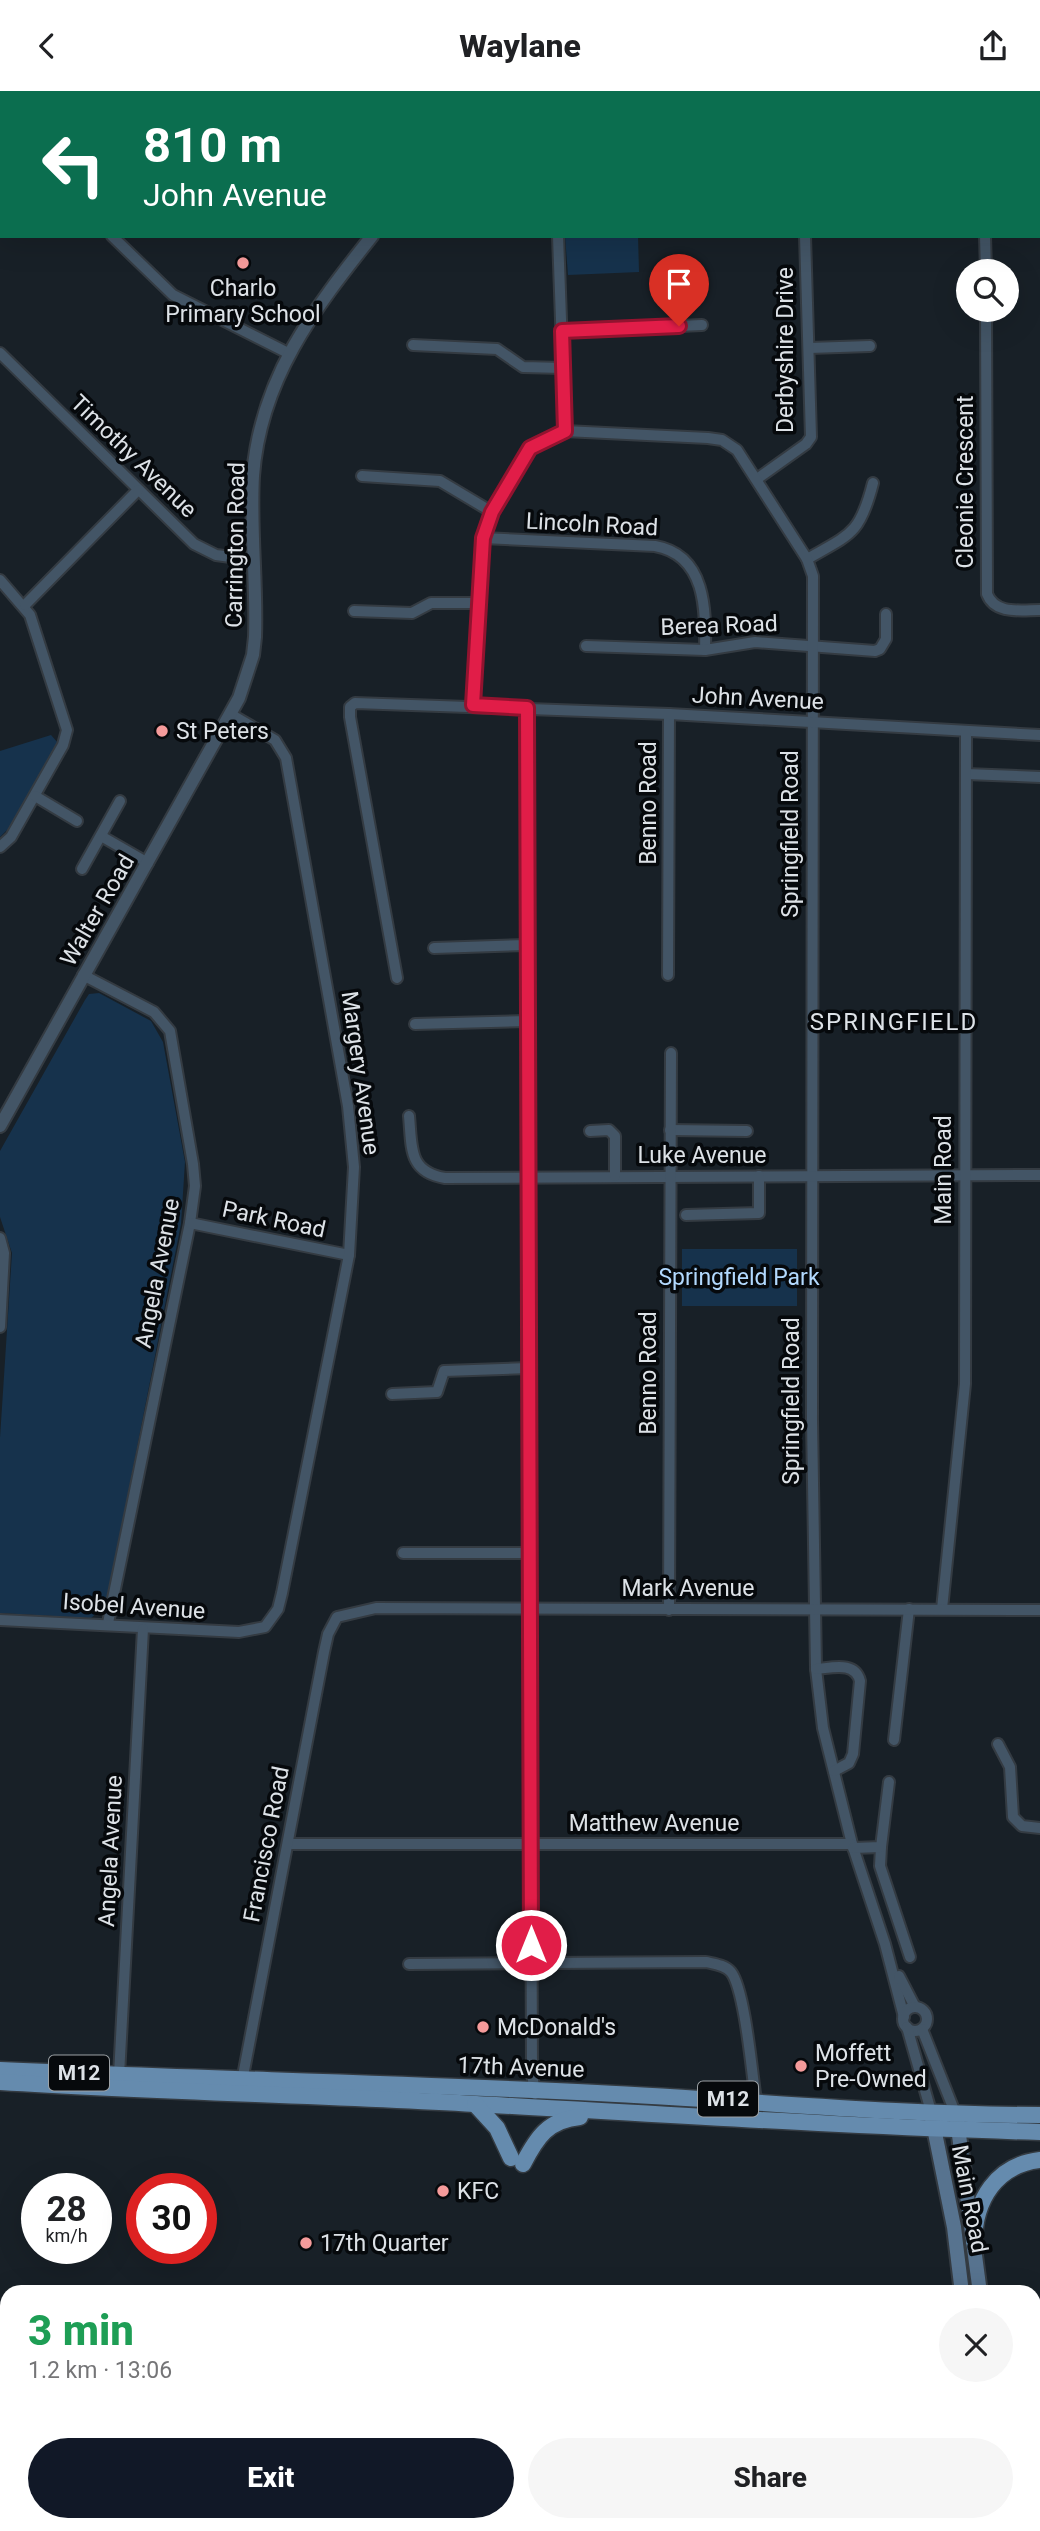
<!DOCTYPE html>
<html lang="en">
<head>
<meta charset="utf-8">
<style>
  :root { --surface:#fff; --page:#f6f6f6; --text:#202124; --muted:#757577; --accent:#111827 }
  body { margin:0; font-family:Roboto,sans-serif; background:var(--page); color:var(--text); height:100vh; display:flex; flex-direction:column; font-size:26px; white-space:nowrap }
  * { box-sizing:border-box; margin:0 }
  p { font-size:23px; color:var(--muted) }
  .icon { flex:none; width:38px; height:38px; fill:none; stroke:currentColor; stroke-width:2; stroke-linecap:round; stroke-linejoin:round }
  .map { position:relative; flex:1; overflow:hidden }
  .details { position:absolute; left:0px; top:2194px; width:1041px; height:247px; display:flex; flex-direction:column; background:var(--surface); border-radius:21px 21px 0 0; box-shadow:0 7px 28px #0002 }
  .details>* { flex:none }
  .top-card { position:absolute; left:0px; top:0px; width:1041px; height:147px; box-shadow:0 7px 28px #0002; background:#0b6e4f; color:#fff; overflow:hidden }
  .tools { position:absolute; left:956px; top:168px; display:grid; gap:14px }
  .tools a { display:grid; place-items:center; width:63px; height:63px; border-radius:50%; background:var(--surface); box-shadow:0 7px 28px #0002; font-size:35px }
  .speed { position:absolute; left:21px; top:2082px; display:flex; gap:14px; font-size:35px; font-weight:700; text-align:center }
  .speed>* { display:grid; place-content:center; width:91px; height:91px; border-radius:50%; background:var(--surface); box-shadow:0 7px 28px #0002; line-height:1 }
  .speed small { font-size:18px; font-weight:400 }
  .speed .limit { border:10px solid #d22; background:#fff; color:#111 }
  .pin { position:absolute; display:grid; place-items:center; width:60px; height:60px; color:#fff; margin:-72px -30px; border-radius:50% 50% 50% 0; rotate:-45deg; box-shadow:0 0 7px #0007 }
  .pin .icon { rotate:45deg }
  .me { position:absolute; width:77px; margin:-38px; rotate:0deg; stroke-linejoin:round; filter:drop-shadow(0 0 5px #0008) }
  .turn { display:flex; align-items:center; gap:24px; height:147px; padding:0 28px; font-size:32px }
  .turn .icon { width:91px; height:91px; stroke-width:2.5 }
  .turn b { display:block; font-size:49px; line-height:60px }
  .round { display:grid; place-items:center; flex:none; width:74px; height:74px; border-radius:37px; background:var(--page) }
  .summary { display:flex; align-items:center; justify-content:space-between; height:119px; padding:0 28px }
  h1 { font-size:42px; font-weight:800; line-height:52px; color:#1e9e55 }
  .button { display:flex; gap:14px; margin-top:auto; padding:14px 28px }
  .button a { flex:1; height:80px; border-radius:42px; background:var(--accent); color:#fff; font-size:28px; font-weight:800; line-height:80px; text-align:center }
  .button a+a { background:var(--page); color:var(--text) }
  header { display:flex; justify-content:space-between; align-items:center; height:91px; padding:0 28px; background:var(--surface); font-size:32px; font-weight:800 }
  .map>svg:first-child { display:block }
  .green { fill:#16324c }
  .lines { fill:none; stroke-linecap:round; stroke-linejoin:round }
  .minor-casing { stroke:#343b42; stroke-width:14 }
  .tertiary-casing { stroke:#343b42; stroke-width:16 }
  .secondary-casing { stroke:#343b42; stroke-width:18 }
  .primary-casing { stroke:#343b42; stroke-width:19 }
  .minor { stroke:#435566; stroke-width:10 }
  .tertiary { stroke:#435566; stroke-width:12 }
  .secondary { stroke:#57738f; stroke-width:14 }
  .primary { stroke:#658bae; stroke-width:16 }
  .route-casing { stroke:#92132f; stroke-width:18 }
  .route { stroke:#e11d48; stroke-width:12 }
  .poi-dot { fill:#f59b9b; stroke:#06090c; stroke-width:2.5 }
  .labels { text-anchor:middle; stroke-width:7; stroke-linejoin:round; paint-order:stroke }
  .shield { fill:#06090c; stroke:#9ca1a5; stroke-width:2 }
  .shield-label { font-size:21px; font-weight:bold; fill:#dde2e7 }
  .poi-label { font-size:23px; fill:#dde2e7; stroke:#06090c; text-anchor:start }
  .street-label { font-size:23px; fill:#dde2e7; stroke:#06090c }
  .park-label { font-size:23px; fill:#b2d9fe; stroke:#06090c }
  .neighbourhood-label { font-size:24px; letter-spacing:2px; fill:#dde2e7; stroke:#06090c }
</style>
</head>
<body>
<header><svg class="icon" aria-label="back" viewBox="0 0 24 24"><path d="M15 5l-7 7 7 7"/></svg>Waylane<svg class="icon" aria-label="share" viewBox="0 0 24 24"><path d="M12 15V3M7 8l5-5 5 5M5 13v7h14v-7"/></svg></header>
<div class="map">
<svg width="1040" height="2440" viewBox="0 0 1040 2440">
  <rect width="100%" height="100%" fill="#182027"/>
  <!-- green -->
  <g class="green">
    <path d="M565,145H638L639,181L568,184Z"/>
    <path d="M51,644L58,652L10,736L0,746V660Z"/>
    <path d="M99,902L151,930L163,951L185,1071L181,1133L106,1514L91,1527L0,1522V1347L12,1162L0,1126V1060L85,909L89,903Z"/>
    <rect x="682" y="1158" width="115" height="57"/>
  </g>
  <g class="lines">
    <defs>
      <g id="minor">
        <path d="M800,0V2"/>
        <path d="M985,0V2"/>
        <path d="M94,2L95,0"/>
        <path d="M612,2L614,0"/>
        <path d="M868,2V0"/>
        <path d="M0,37L2,38"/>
        <path d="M112,145L173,204L288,262"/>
        <path d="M558,145L565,340"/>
        <path d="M985,145L986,180"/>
        <path d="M986,219L987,503C995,524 1021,519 1040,519"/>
        <path d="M562,240L702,234"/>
        <path d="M413,254L497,258L523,276L563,277"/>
        <path d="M809,257L870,255"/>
        <path d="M0,262L194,453L216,464L253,469"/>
        <path d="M362,385L440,390L492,421"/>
        <path d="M757,388L806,353L811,346L805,145"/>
        <path d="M483,447L655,455C706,464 706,519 705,559"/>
        <path d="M807,468C851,443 860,443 873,392"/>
        <path d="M0,489L30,524L67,639L63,654L11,746L0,756"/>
        <path d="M25,514L138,399"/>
        <path d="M354,520L412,522L431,512H477"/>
        <path d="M586,555L705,559L755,551L875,560L880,558L886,548V523"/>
        <path d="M473,614L483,447L492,421L530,357L565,340L708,347L722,349L737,359L807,468L813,485L812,1329L816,1578L823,1637L852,1753L885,1853L904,1926"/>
        <path d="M527,617L532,1982L535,2003"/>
        <path d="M966,683L1040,686"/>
        <path d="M35,705L77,730"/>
        <path d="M101,745L148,772"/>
        <path d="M82,778L120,710"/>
        <path d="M434,857L527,854"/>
        <path d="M83,884L154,921L170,940L193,1073L195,1095L190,1132L108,1532"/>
        <path d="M668,884L669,623"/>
        <path d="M397,887L350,626V616L355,612L669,623L1040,644"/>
        <path d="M415,933L528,930"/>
        <path d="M409,1025C412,1056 408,1081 445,1087L1040,1084"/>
        <path d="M670,1039L747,1040"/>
        <path d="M590,1040L609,1039L615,1045V1085"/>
        <path d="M686,1124L759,1122V1085"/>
        <path d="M190,1132L349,1164"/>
        <path d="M0,1147L4,1162L0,1236"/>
        <path d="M392,1303L437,1301L444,1280L528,1277"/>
        <path d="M403,1462H528"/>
        <path d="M942,1518L965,1293L966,640"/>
        <path d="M669,1519L671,962"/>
        <path d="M0,1529L239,1541L265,1536L278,1518L282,1502L349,1164L354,1076L348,1015L286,667L275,649L232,624"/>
        <path d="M816,1578C832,1577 855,1570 860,1590L853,1663L849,1672L834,1680"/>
        <path d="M894,1649L909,1518"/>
        <path d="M998,1653L1010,1676L1013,1726L1022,1735L1040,1737"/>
        <path d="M288,1753H852"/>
        <path d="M881,1756L880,1775L910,1866"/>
        <path d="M853,1757L881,1756L889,1691"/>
        <path d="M409,1873L706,1871C715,1873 725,1874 731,1881C745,1899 752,1983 756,2010"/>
        <path d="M899,1885L915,1916"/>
        <circle cx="915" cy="1928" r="12"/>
        <path d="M907,1936L932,2024"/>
        <path d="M922,1938L956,2024"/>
        <path d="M119,1984L143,1538"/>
        <path d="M242,1990L324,1561L328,1543L337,1526L376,1517L1040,1519"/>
        <path d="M0,2361H7"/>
        <path d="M0,2439L1,2440"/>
        <path d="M518,2440V2434"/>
        <path d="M667,2440V2434"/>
      </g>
      <g id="tertiary">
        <path d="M488,2L489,0"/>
        <path d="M0,1035L239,607L253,564L255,546C257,492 250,439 253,385C260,288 314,218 372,145"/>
      </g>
      <g id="secondary">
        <path d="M932,2027L954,2136L962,2202"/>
        <path d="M957,2029L980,2202"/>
        <path d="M983,2434V2440"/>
        <path d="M967,2440V2434"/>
      </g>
      <g id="primary">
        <path d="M0,1979C199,1988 398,1992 597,2002C745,2009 892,2024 1040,2024"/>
        <path d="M0,1991C158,2001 317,2004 475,2013C663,2023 852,2036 1040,2041"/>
        <path d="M475,2013L497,2037L511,2067"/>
        <path d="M523,2073C537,2046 548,2029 580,2026"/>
        <path d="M974,2150C975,2109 996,2074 1040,2069"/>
      </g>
    </defs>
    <!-- minor casing -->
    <use href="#minor" class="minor-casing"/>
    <!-- tertiary casing -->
    <use href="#tertiary" class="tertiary-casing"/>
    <!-- secondary casing -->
    <use href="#secondary" class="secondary-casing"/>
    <!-- primary casing -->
    <use href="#primary" class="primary-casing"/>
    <!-- minor -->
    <use href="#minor" class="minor"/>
    <!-- tertiary -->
    <use href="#tertiary" class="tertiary"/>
    <!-- secondary -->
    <use href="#secondary" class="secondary"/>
    <!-- primary -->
    <use href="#primary" class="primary"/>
  </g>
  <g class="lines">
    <defs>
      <path id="route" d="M531,1854L527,617L473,614L483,447L492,421L530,357L565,340L562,240L679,235"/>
    </defs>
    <!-- route casing -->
    <use href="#route" class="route-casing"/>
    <!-- route -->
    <use href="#route" class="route"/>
  </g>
  <!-- markers -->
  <g class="poi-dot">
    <circle cx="243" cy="172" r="7"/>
    <circle cx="162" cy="640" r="7"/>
    <circle cx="483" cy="1936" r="7"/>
    <circle cx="801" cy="1975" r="7"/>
    <circle cx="443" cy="2100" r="7"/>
    <circle cx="306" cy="2152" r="7"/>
  </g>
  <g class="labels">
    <!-- shield labels -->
    <g class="shield">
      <rect x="49" y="1964.5" width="60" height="35" rx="5"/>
      <rect x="698" y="1990.5" width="60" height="35" rx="5"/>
    </g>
    <g class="shield-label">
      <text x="79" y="1989">M12</text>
      <text x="728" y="2015">M12</text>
    </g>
    <!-- poi labels -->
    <g class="poi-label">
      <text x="243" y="205" text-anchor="middle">Charlo<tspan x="243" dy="26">Primary School</tspan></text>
      <text x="176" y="648">St Peters</text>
      <text x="497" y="1944">McDonald's</text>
      <text x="815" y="1970">Moffett<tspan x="815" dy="26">Pre-Owned</tspan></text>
      <text x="457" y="2108">KFC</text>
      <text x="320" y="2160">17th Quarter</text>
    </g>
    <!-- street labels -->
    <g class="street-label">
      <text transform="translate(785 259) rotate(-90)" y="8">Derbyshire Drive</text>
      <text transform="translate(134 365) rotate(44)" y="8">Timothy Avenue</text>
      <text transform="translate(965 391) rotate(-90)" y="8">Cleonie Crescent</text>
      <text transform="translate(592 433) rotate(3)" y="8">Lincoln Road</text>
      <text transform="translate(235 454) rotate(-89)" y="8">Carrington Road</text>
      <text transform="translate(719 534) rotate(-2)" y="8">Berea Road</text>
      <text transform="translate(758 607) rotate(3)" y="8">John Avenue</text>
      <text transform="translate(648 712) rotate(-90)" y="8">Benno Road</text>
      <text transform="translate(790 743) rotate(-90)" y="8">Springfield Road</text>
      <text transform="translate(97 819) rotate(-60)" y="8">Walter Road</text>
      <text transform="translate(361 982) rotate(82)" y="8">Margery Avenue</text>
      <text x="702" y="1072">Luke Avenue</text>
      <text transform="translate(943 1079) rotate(-90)" y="8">Main Road</text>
      <text transform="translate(274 1128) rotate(12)" y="8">Park Road</text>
      <text transform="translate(157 1182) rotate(-79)" y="8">Angela Avenue</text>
      <text transform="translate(648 1282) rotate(-90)" y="8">Benno Road</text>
      <text transform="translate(791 1310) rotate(-90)" y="8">Springfield Road</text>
      <text x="688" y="1505">Mark Avenue</text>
      <text transform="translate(134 1515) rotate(4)" y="8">Isobel Avenue</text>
      <text x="654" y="1740">Matthew Avenue</text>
      <text transform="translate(266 1753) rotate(-79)" y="8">Francisco Road</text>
      <text transform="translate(110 1760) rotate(-87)" y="8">Angela Avenue</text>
      <text transform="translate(521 1976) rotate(2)" y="8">17th Avenue</text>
      <text transform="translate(970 2108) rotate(79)" y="8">Main Road</text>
    </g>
    <!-- park labels -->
    <g class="park-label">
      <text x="739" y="1194">Springfield Park</text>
    </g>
    <!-- neighbourhood labels -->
    <g class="neighbourhood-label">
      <text x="894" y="939">SPRINGFIELD</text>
    </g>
  </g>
</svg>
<div class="tools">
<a><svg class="icon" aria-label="search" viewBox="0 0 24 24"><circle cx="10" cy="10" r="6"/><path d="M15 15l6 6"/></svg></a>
</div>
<div class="speed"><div>28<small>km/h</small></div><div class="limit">30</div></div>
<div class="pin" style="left:679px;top:235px;background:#d93025"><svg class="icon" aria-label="arrive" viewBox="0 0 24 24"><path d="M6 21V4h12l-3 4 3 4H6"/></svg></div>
<svg class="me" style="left:531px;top:1854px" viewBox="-20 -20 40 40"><circle r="17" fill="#e11d48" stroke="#fff" stroke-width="3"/><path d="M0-11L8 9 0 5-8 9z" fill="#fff"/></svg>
<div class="top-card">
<div class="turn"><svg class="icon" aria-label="left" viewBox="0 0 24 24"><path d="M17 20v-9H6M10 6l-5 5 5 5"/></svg><div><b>810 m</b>John Avenue</div></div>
</div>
<section class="details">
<div class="summary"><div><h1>3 min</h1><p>1.2 km · 13:06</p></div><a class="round"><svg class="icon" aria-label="close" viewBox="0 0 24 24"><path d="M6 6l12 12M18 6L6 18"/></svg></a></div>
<div class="button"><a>Exit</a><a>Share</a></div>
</section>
</div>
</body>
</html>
